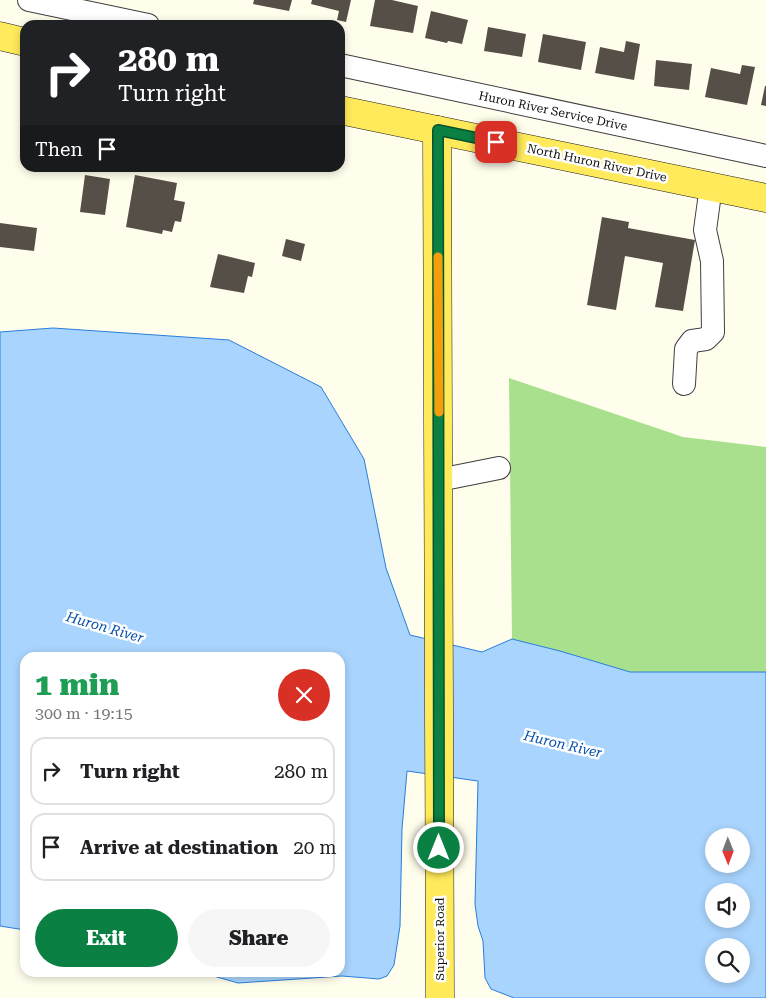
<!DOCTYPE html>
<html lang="en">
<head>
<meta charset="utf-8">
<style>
  :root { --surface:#fff; --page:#f6f6f6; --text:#202124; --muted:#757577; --line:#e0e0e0; --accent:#0b8043 }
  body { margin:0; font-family:"Roboto Serif",serif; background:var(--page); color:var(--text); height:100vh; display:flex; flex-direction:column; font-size:19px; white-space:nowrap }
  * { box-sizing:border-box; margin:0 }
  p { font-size:16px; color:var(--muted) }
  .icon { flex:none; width:28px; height:28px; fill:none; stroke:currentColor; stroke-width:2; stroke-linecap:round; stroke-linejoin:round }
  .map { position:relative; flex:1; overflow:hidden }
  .drawer { position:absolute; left:20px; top:652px; width:325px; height:325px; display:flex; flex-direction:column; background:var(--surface); border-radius:15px; box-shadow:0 2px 8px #0003 }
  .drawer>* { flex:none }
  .hud { position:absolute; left:20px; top:20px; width:325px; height:152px; border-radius:15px; box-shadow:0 2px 8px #0003; background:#202124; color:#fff; overflow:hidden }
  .needle { width:32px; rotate:179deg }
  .controls { position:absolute; left:705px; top:828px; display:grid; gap:10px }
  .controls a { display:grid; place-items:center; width:45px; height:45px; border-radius:50%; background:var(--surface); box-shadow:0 2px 8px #0003; font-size:25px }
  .pin { position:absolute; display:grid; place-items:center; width:42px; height:42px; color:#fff; margin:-21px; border-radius:10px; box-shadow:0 2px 8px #0006 }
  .me { position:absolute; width:55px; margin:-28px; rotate:0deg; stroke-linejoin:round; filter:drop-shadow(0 0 4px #0008) }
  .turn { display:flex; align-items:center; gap:18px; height:105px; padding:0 15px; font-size:22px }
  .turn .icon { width:65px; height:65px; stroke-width:2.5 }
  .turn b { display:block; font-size:35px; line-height:42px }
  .then { display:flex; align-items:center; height:48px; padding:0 15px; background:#0003; gap:10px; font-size:19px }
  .round { display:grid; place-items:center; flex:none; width:52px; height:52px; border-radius:26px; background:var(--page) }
  .headline { display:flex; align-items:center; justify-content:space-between; height:85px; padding:0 15px }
  h1 { font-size:30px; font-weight:800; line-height:38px; color:#1e9e55 }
  .action { display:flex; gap:10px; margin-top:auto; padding:10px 15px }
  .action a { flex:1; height:58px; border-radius:30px; background:var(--accent); color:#fff; font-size:20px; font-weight:800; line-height:58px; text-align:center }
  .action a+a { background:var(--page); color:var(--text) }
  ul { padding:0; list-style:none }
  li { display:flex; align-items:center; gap:15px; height:68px; margin:0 10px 8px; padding:0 5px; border:2px solid var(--line); border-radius:15px }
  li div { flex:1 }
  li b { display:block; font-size:19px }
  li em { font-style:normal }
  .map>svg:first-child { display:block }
  .forest { fill:#a9e08e }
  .water { fill:#a9d4fd; stroke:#287fdc; fill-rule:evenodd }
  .building { fill:#564f47 }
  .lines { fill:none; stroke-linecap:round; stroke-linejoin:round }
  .minor-casing { stroke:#3f3f3f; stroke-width:24 }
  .major-casing { stroke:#1d1d1d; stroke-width:29 }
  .minor { stroke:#fff; stroke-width:22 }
  .major { stroke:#ffea5b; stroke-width:28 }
  .route-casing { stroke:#07532c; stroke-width:12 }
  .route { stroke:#0b8043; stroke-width:9 }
  .slow { stroke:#f59e0b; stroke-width:9 }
  .labels { text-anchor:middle; stroke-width:5; stroke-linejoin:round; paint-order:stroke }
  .street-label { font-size:12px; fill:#0c0c0c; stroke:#fff }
  .water-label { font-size:14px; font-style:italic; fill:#0951aa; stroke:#fff }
</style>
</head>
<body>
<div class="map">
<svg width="766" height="998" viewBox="0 0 766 998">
  <rect width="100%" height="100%" fill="#fffdeb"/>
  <!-- forest -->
  <path class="forest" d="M509,378L683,437L766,447V672H630L557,657L512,639Z"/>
  <!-- water -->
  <path class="water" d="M53,328L229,340L321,387L364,459L386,568L410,635L482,652L512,639L560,651L630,672H766V998H514L491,989L485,978L483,941L478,926L475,904L478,781L407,771L402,829L400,926L394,965L387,976L379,979L342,976L238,983L203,973L340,972V658H25V930L0,926V332ZM714,836H741V864H714ZM714,891H741V919H714ZM714,946H741V974H714Z"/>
  <!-- building -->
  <g class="building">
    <path d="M254,0H292L289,11L253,4Z"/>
    <path d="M312,0H351L346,22L337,20L339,11L311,4Z"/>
    <path d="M375,0H392L418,6L413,33L370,26Z"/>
    <path d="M431,11L468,20L462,44L448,41L447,43L425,38Z"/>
    <path d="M488,27L526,34L522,57L484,51Z"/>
    <path d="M543,34L586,42L581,70L538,62Z"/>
    <path d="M626,41L640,44L634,80L595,73L600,47L624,52Z"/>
    <path d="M656,60L692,64L689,90L654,86Z"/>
    <path d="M742,65L755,67L747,105L705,97L711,68L740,74Z"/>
    <path d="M765,86H766V106L761,105Z"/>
    <path d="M85,175L110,179L105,215L80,212Z"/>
    <path d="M135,175L177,183L174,200L185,202L181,222L175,221L172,232L163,230L162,234L126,227Z"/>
    <path d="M602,217L629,222L628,228L695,240L683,311L655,307L663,263L625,256L616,310L587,305Z"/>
    <path d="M0,223L37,228L34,251L0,247Z"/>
    <path d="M286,239L305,244L301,261L282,256Z"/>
    <path d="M218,254L255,263L252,277L248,276L244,293L210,287Z"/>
  </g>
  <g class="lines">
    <defs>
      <g id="minor">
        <path d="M29,0L148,25"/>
        <path d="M340,65L766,156"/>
        <path d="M684,384L686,349L692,341L706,339L713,332L712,261L705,230L711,186"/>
        <path d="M439,480L499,468"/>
      </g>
      <g id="major">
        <path d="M0,36L25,42"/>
        <path d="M340,110L766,198"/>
        <path d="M437,130L440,998"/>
      </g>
    </defs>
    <!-- minor casing -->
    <use href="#minor" class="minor-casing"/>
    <!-- major casing -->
    <use href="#major" class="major-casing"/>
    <!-- minor -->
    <use href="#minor" class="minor"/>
    <!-- major -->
    <use href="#major" class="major"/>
  </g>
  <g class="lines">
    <defs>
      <path id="route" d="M439,848L438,130L496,142"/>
    </defs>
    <!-- route casing -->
    <use href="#route" class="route-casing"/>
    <!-- route -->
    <use href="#route" class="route"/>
    <!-- slow -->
    <path class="slow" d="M438,257L439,412"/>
  </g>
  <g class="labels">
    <!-- street labels -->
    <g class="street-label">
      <text transform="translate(553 111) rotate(12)" y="4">Huron River Service Drive</text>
      <text transform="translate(597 163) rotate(12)" y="4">North Huron River Drive</text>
      <text transform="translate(440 939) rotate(-90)" y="4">Superior Road</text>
    </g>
    <!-- water labels -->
    <g class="water-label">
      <text transform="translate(105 627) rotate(16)" y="5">Huron River</text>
      <text transform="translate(563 744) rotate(13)" y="5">Huron River</text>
    </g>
  </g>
</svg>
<div class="controls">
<a><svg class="needle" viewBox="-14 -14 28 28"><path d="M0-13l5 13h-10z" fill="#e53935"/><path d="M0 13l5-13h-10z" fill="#757577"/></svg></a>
<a><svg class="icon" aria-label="sound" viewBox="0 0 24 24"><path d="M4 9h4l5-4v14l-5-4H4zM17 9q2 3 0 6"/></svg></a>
<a><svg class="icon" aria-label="search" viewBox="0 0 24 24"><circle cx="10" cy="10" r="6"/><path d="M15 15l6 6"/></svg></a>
</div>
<div class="pin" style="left:496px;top:142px;background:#d93025"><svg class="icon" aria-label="arrive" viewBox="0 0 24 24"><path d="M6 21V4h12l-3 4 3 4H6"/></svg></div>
<svg class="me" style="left:439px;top:848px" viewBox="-20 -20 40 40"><circle r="17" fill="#0b8043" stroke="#fff" stroke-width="3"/><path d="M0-11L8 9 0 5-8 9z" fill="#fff"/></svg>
<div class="hud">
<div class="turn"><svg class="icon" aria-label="right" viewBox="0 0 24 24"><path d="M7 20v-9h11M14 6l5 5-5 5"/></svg><div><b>280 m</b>Turn right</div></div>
<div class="then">Then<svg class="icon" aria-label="arrive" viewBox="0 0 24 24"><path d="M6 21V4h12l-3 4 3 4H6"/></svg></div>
</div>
<section class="drawer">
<div class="headline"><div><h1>1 min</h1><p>300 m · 19:15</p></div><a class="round" style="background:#d93025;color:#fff"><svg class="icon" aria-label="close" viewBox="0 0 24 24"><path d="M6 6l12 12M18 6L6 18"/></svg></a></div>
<ul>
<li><svg class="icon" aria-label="right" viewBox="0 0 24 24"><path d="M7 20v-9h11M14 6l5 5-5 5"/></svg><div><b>Turn right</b></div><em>280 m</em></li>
<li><svg class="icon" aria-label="arrive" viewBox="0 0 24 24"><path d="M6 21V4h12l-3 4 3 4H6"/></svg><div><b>Arrive at destination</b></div><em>20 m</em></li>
</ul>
<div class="action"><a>Exit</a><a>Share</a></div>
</section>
</div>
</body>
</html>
